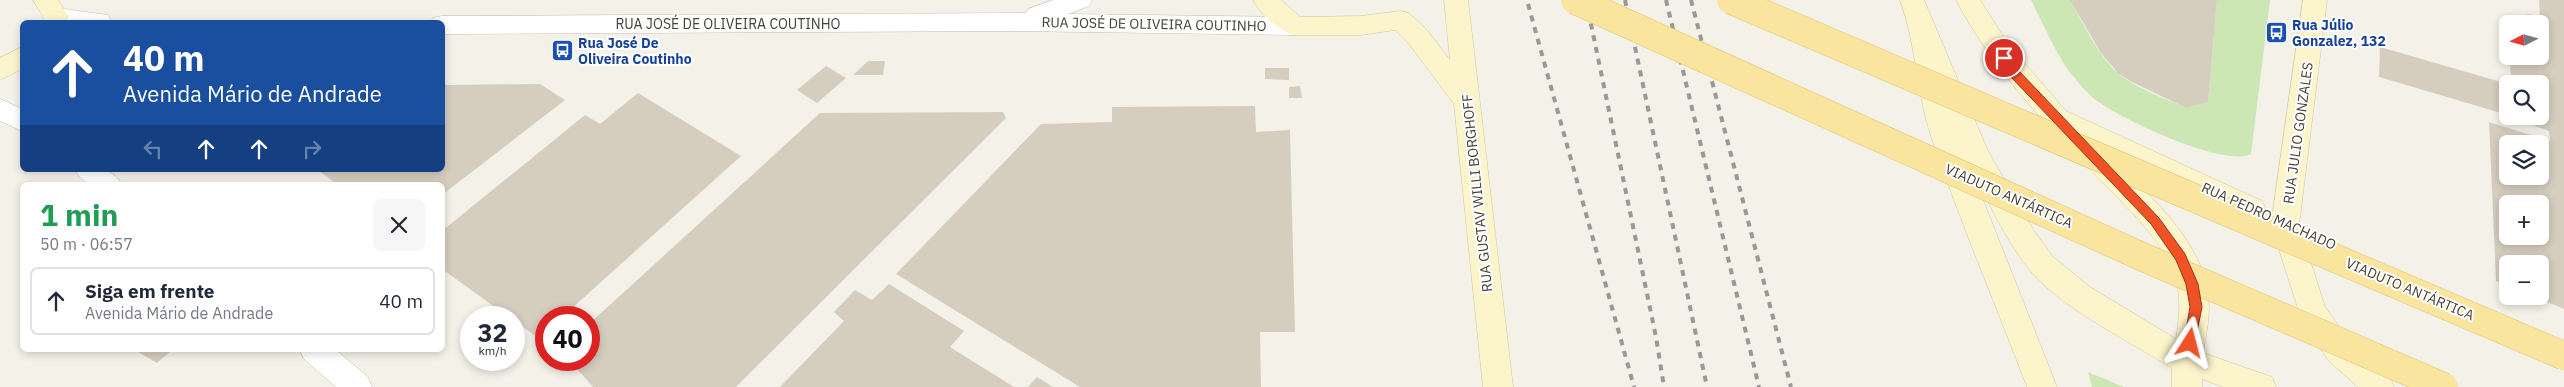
<!DOCTYPE html>
<html lang="pt">
<head>
<meta charset="utf-8">
<style>
  :root { --surface:#fff; --page:#f6f6f7; --text:#1f2937; --muted:#747a83; --line:#e0e1e3 }
  body { margin:0; font-family:"IBM Plex Sans",sans-serif; background:var(--page); color:var(--text); height:100vh; display:flex; flex-direction:column; font-size:19px; white-space:nowrap }
  * { box-sizing:border-box; margin:0 }
  p { font-size:16px; color:var(--muted) }
  .icon { flex:none; width:28px; height:28px; fill:none; stroke:currentColor; stroke-width:2; stroke-linecap:round; stroke-linejoin:round }
  .map { position:relative; flex:1; overflow:hidden }
  .side { position:absolute; left:20px; top:182px; width:425px; height:170px; display:flex; flex-direction:column; background:var(--surface); border-radius:8px; box-shadow:0 2px 8px #0003 }
  .side>* { flex:none }
  .banner { position:absolute; left:20px; top:20px; width:425px; height:152px; border-radius:8px; box-shadow:0 2px 8px #0003; background:#1a4fa0; color:#fff; overflow:hidden }
  .needle { width:32px; rotate:264deg }
  .controls { position:absolute; left:2499px; top:15px; display:grid; gap:10px }
  .controls a { display:grid; place-items:center; width:50px; height:50px; border-radius:8px; background:var(--surface); box-shadow:0 2px 8px #0003; font-size:25px }
  .speed { position:absolute; left:460px; top:306px; display:flex; gap:10px; font-size:25px; font-weight:700; text-align:center }
  .speed>* { display:grid; place-content:center; width:65px; height:65px; border-radius:50%; background:var(--surface); box-shadow:0 2px 8px #0003; line-height:1 }
  .speed small { font-size:12px; font-weight:400 }
  .speed .limit { border:8px solid #d22; background:#fff; color:#111 }
  .pin { position:absolute; display:grid; place-items:center; width:42px; height:42px; color:#fff; margin:-21px; border:2px solid #fff; border-radius:50%; box-shadow:0 1px 5px #0007 }
  .me { position:absolute; width:55px; margin:-28px; rotate:9deg; stroke-linejoin:round; filter:drop-shadow(0 0 4px #0008) }
  .turn { display:flex; align-items:center; gap:18px; height:105px; padding:0 20px; font-size:22px }
  .turn .icon { width:65px; height:65px; stroke-width:2.5 }
  .turn b { display:block; font-size:35px; line-height:42px }
  .lanes { display:flex; align-items:center; height:48px; padding:0 20px; background:#0003; justify-content:center; gap:25px; direction:ltr }
  .lanes .off { opacity:.35 }
  .round { display:grid; place-items:center; flex:none; width:52px; height:52px; border-radius:8px; background:var(--page) }
  .summary { display:flex; align-items:center; justify-content:space-between; height:85px; padding:0 20px }
  h1 { font-size:30px; font-weight:700; line-height:38px; color:#1e9e55 }
  ul { padding:0; list-style:none }
  li { display:flex; align-items:center; gap:15px; height:68px; margin:0 10px 8px; padding:0 10px; border:2px solid var(--line); border-radius:8px }
  li div { flex:1 }
  li b { display:block; font-size:19px }
  li em { font-style:normal }
  .map>svg:first-child { display:block }
  .green { fill:#cce6b4 }
  .building { fill:#d5cebf; fill-rule:evenodd }
  .lines { fill:none; stroke-linecap:round; stroke-linejoin:round }
  .street-casing { stroke:#c2bdaf; stroke-width:1 }
  .secondary-casing { stroke:#d1c69b; stroke-width:1 }
  .street { fill:#fff; fill-rule:evenodd }
  .secondary { fill:#fcf4cb; fill-rule:evenodd }
  .rail { stroke:#989898; stroke-width:4; stroke-dasharray:6 6; stroke-linecap:butt }
  .primary-bridge-casing { stroke:#dec46d; stroke-width:29; stroke-linecap:butt }
  .primary-bridge { stroke:#f9e59d; stroke-width:28 }
  .route { fill:#f05125; stroke:#9c3518 }
  .labels { text-anchor:middle; stroke-width:4; stroke-linejoin:round; paint-order:stroke }
  .street-label { font-size:14px; fill:#474238; stroke:#fff }
  .transit-label { font-size:14px; font-weight:bold; fill:#164399; stroke:#fff; text-anchor:start }
</style>
</head>
<body>
<div class="map">
<svg width="2564" height="387" viewBox="0 0 2564 387">
  <rect width="100%" height="100%" fill="#f4f1e9"/>
  <!-- green -->
  <g class="green">
    <path d="M2031,0H2070C2082,21 2093,45 2109,64C2127,86 2160,96 2186,108L2208,102L2217,0H2270L2251,154C2224,168 2115,117 2092,97C2086,91 2079,84 2074,77C2059,61 2042,21 2031,0Z"/>
    <path d="M2088,372L2124,387H2092Z"/>
  </g>
  <!-- building -->
  <g class="building">
    <path d="M2070,0H2217L2208,102L2186,108L2130,81L2118,73L2101,53Z"/>
    <path d="M2539,0H2564V309L2533,296H2540V264H2508V286L2496,281L2489,122L2550,141L2549,131L2535,126V120L2525,117L2540,116V84H2531L2511,76L2509,56H2540V24H2528L2527,14L2540,17ZM2508,144H2540V176H2508ZM2508,204H2540V236H2508Z"/>
    <path d="M2380,47L2508,84V115L2379,77Z"/>
    <path d="M868,61H885L883,75H853Z"/>
    <path d="M826,66L846,78L817,103L797,90Z"/>
    <path d="M1265,68H1289V80L1265,79Z"/>
    <path d="M540,84L565,100L442,195V185H338L318,170H442V85Z"/>
    <path d="M1300,86L1302,98H1289V87Z"/>
    <path d="M638,93L741,156L561,318H546V331L538,338L514,320V318H510L442,269V231L585,115L600,124Z"/>
    <path d="M1255,106L1256,132L1290,130L1295,332H1260L1261,387H1080L896,274L1041,124L1112,122V107Z"/>
    <path d="M1003,112L1006,118L736,387H593L569,360H589V324L820,113Z"/>
    <path d="M889,284L964,331L950,347L1014,387H780L844,321L834,312L855,290L872,300Z"/>
    <path d="M141,350H172L157,363L138,352Z"/>
    <path d="M1037,377L1053,387H1028Z"/>
  </g>
  <g class="lines">
    <defs>
      <g id="street">
        <path d="M1053,0H1092L1089,6L1068,14L1294,17L1303,19L1307,26L1303,33L1294,35L1014,31L442,34V22H431L433,18L442,16L1026,13L1028,9Z"/>
        <path d="M57,8L108,15L112,22H48L45,17L48,11Z"/>
        <path d="M0,99L22,109V131L0,121Z"/>
        <path d="M75,170C95,170 111,165 122,185C102,185 86,190 75,170Z"/>
        <path d="M300,350H336L368,377L372,387H336L304,359Z"/>
      </g>
      <g id="secondary">
        <path d="M33,0H58L69,17L66,22H42L44,18Z"/>
        <path d="M1253,0H1281L1300,17L1361,16L1400,11L1409,13L1427,30L1450,60L1444,0H1468L1513,387H1483L1454,104L1409,44L1395,30L1361,35H1294C1279,31 1260,14 1253,0Z"/>
        <path d="M1900,0H1924L1988,151L2034,231L2053,257L2090,287L2176,339C2180,314 2182,291 2172,268C2154,229 2111,192 2081,161C2033,111 1989,62 1956,0H1980L2008,44L2066,111L2262,201L2266,209L2262,217L2252,220L2108,154C2146,193 2202,238 2208,296C2211,315 2206,334 2203,353L2272,377L2276,387H2223L2202,379V387H2172V368C2129,341 2065,310 2032,273C2006,242 1989,202 1970,167L2057,387H2027C1995,303 1960,221 1931,136C1916,91 1916,43 1900,0Z"/>
        <path d="M2303,0H2327L2299,225L2325,307L2351,343L2390,377L2394,387H2358L2329,361L2302,321L2271,225Z"/>
        <path d="M22,47V69L0,80V58Z"/>
      </g>
    </defs>
    <!-- street casing -->
    <use href="#street" class="street-casing"/>
    <!-- secondary casing -->
    <use href="#secondary" class="secondary-casing"/>
    <!-- street -->
    <use href="#street" class="street"/>
    <!-- secondary -->
    <use href="#secondary" class="secondary"/>
    <!-- rail -->
    <g class="rail">
      <path d="M1586,0L1656,337L1664,387"/>
      <path d="M1625,0L1707,387"/>
      <path d="M1666,0L1759,387"/>
      <path d="M1691,0L1791,387"/>
      <path d="M1528,4L1634,387"/>
    </g>
    <defs>
      <g id="primary-bridge">
        <path d="M1575,0L2145,258L2444,387"/>
        <path d="M1731,0L2564,356"/>
      </g>
    </defs>
    <!-- primary-bridge casing -->
    <use href="#primary-bridge" class="primary-bridge-casing"/>
    <!-- primary-bridge -->
    <use href="#primary-bridge" class="primary-bridge"/>
  </g>
  <!-- route -->
  <path class="route" d="M2004,55L2007,56L2019,71L2159,218L2185,254L2198,284L2202,307L2194,347L2190,348L2184,343L2190,307L2186,284L2176,260L2151,224L2011,77L1998,58Z"/>
  <!-- icons -->
  <defs>
    <symbol id="bus-square" viewBox="-11 -11 22 22"><rect x="-9" y="-9" width="18" height="18" rx="4" fill="#1a4fb4" stroke="#fff"/><path d="M-5-6H5V4H4V6H2V4H-2V6H-4V4H-5ZM-3.5-4V0h7V-4ZM-3.5 1.2v1.5H-2V1.2ZM2 1.2v1.5H3.5V1.2Z" fill="#fff"/></symbol>
  </defs>
  <g fill-rule="evenodd">
    <use href="#bus-square" x="2264" y="20" width="25" height="25"/>
    <use href="#bus-square" x="550" y="38" width="25" height="25"/>
  </g>
  <g class="labels">
    <!-- street labels -->
    <g class="street-label">
      <text x="728" y="29">RUA JOSÉ DE OLIVEIRA COUTINHO</text>
      <text transform="translate(1154 24) rotate(1)" y="5">RUA JOSÉ DE OLIVEIRA COUTINHO</text>
      <text transform="translate(2298 133) rotate(-82)" y="5">RUA JULIO GONZALES</text>
      <text transform="translate(1477 193) rotate(-96)" y="5">RUA GUSTAV WILLI BORGHOFF</text>
      <text transform="translate(2009 196) rotate(24)" y="5">VIADUTO ANTÁRTICA</text>
      <text transform="translate(2269 216) rotate(24)" y="5">RUA PEDRO MACHADO</text>
      <text transform="translate(2410 289) rotate(23)" y="5">VIADUTO ANTÁRTICA</text>
    </g>
    <!-- transit labels -->
    <g class="transit-label">
      <text x="2292" y="30">Rua Júlio<tspan x="2292" dy="16">Gonzalez, 132</tspan></text>
      <text x="578" y="48">Rua José De<tspan x="578" dy="16">Oliveira Coutinho</tspan></text>
    </g>
  </g>
</svg>
<div class="controls">
<a><svg class="needle" viewBox="-14 -14 28 28"><path d="M0-13l5 13h-10z" fill="#e53935"/><path d="M0 13l5-13h-10z" fill="#747a83"/></svg></a>
<a><svg class="icon" aria-label="search" viewBox="0 0 24 24"><circle cx="10" cy="10" r="6"/><path d="M15 15l6 6"/></svg></a>
<a><svg class="icon" aria-label="layers" viewBox="0 0 24 24"><path d="M12 4l9 5-9 5-9-5zM3 14l9 5 9-5"/></svg></a>
<a>+</a>
<a>−</a>
</div>
<div class="speed"><div>32<small>km/h</small></div><div class="limit">40</div></div>
<div class="pin" style="left:2004px;top:58px;background:#d93025"><svg class="icon" aria-label="arrive" viewBox="0 0 24 24"><path d="M6 21V4h12l-3 4 3 4H6"/></svg></div>
<svg class="me" style="left:2190px;top:343px" viewBox="-20 -20 40 40"><path d="M0-17L14 15 0 8-14 15z" fill="#f05125" stroke="#fff" stroke-width="4"/></svg>
<div class="banner">
<div class="turn"><svg class="icon" aria-label="ahead" viewBox="0 0 24 24"><path d="M12 20V5M6 11l6-6 6 6"/></svg><div><b>40 m</b>Avenida Mário de Andrade</div></div>
<div class="lanes"><svg class="icon off" aria-label="left" viewBox="0 0 24 24"><path d="M17 20v-9H6M10 6l-5 5 5 5"/></svg><svg class="icon" aria-label="ahead" viewBox="0 0 24 24"><path d="M12 20V5M6 11l6-6 6 6"/></svg><svg class="icon" aria-label="ahead" viewBox="0 0 24 24"><path d="M12 20V5M6 11l6-6 6 6"/></svg><svg class="icon off" aria-label="right" viewBox="0 0 24 24"><path d="M7 20v-9h11M14 6l5 5-5 5"/></svg></div>
</div>
<section class="side">
<div class="summary"><div><h1>1 min</h1><p>50 m · 06:57</p></div><a class="round"><svg class="icon" aria-label="close" viewBox="0 0 24 24"><path d="M6 6l12 12M18 6L6 18"/></svg></a></div>
<ul>
<li><svg class="icon" aria-label="ahead" viewBox="0 0 24 24"><path d="M12 20V5M6 11l6-6 6 6"/></svg><div><b>Siga em frente</b><p>Avenida Mário de Andrade</p></div><em>40 m</em></li>
</ul>
</section>
</div>
</body>
</html>
